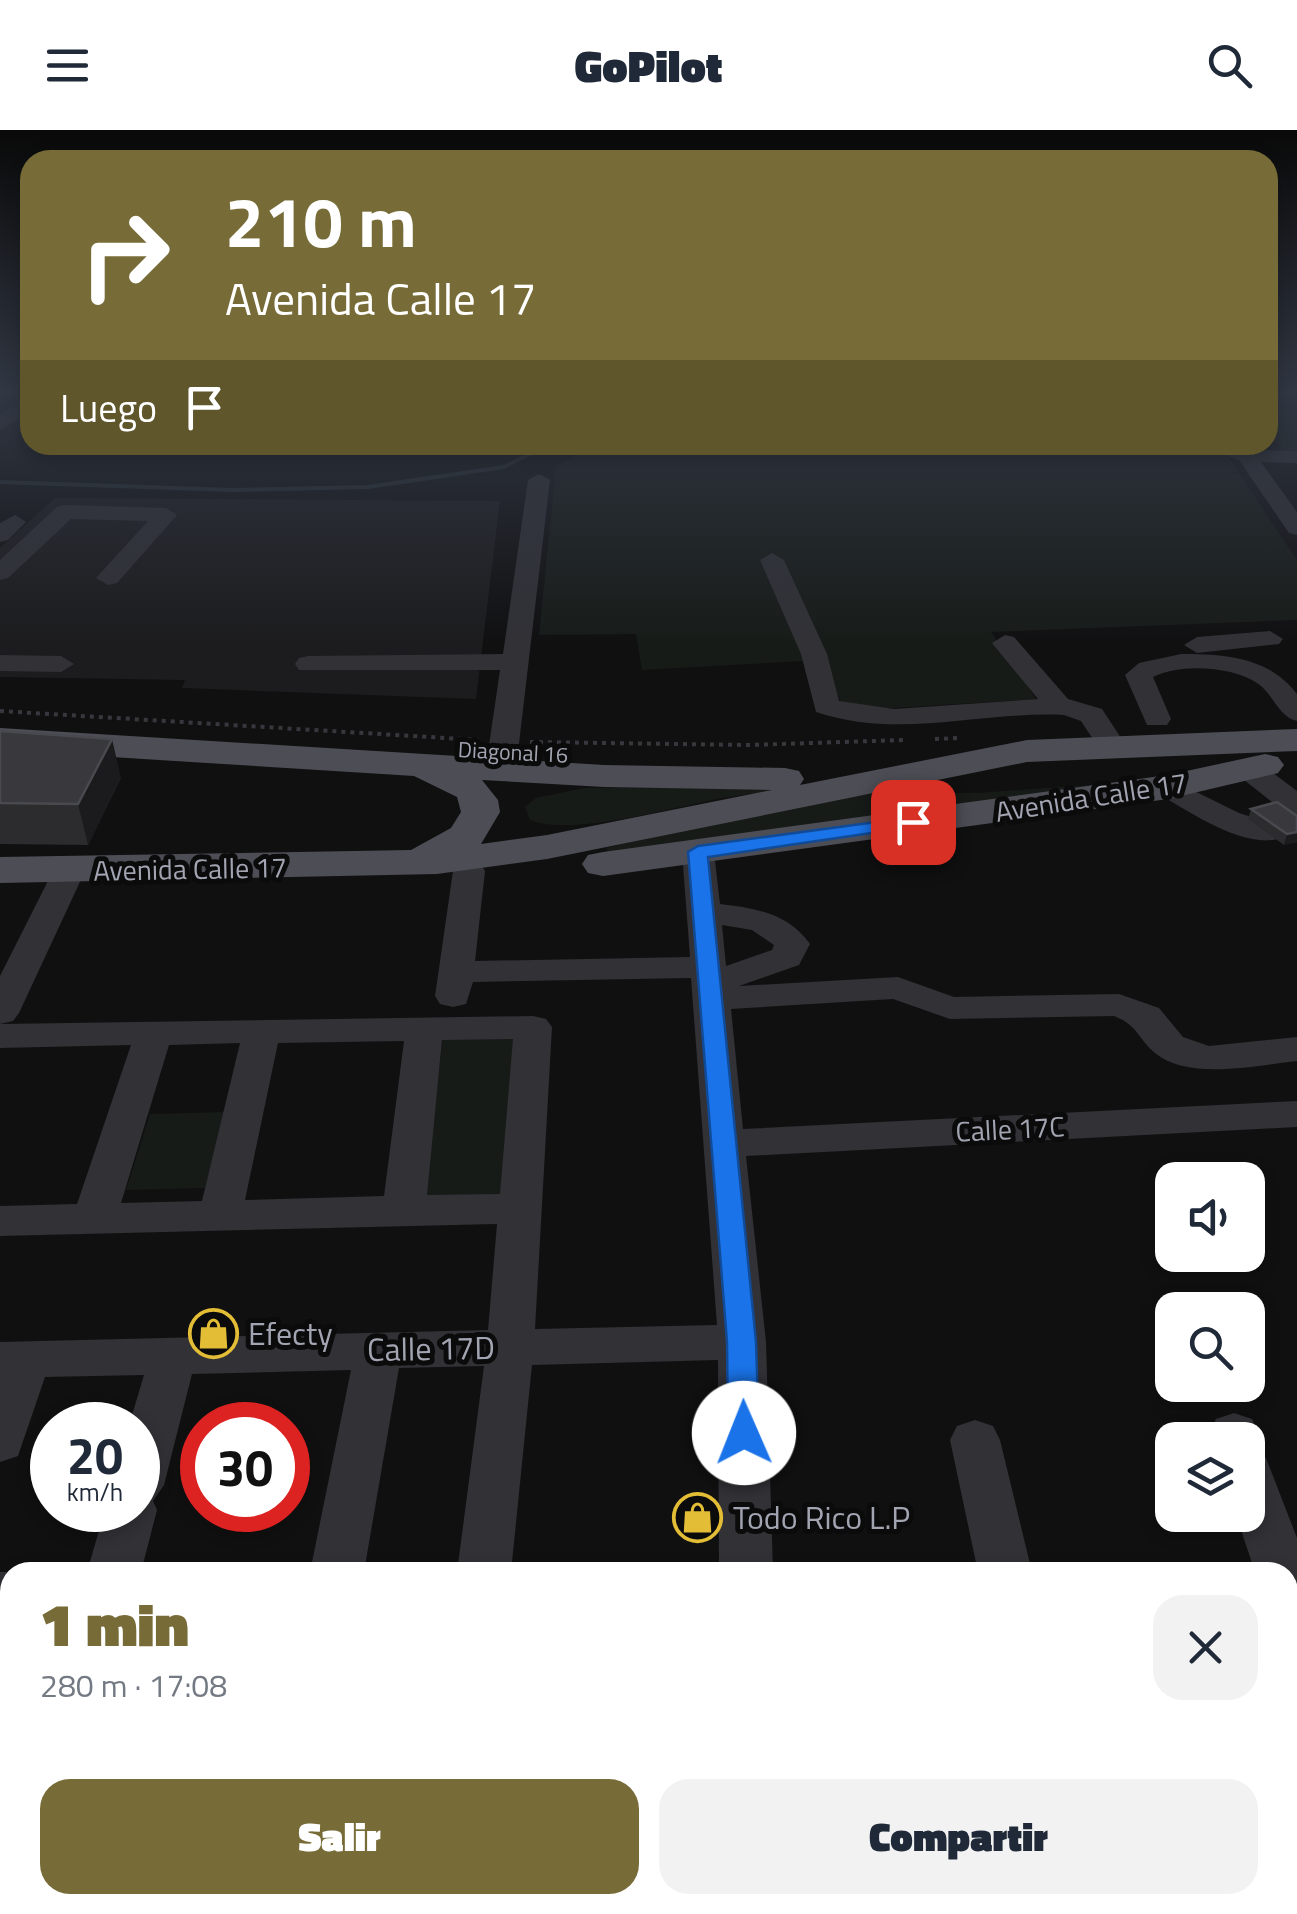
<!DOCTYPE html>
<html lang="es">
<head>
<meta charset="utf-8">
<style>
  :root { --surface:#fff; --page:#f2f2f3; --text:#1f2937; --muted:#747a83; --accent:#776c37 }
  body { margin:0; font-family:"Titillium Web",sans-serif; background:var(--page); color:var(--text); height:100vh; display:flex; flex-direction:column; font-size:38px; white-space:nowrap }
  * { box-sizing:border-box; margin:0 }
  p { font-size:32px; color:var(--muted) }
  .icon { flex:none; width:55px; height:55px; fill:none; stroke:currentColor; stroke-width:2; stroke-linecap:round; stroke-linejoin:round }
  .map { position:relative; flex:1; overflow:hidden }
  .details { position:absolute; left:0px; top:1432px; width:1298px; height:352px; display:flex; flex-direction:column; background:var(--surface); border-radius:30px 30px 0 0; box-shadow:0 5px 15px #0003 }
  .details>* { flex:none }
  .top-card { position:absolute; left:20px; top:20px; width:1258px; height:305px; border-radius:30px; box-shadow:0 5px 15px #0003; background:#776c37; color:#fff; overflow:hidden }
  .fabs { position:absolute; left:1155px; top:1032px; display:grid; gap:20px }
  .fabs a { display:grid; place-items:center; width:110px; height:110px; border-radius:20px; background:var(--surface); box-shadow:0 5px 15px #0003; font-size:50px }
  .speed { position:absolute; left:30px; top:1272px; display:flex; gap:20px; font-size:50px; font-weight:700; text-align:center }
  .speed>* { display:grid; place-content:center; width:130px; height:130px; border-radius:50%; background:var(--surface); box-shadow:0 5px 15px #0003; line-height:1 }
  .speed small { font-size:25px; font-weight:400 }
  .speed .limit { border:15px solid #d22; background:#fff; color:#111 }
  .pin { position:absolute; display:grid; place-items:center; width:85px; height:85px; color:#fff; margin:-42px; border-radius:20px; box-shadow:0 5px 15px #0006 }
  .me { position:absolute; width:110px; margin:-55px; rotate:359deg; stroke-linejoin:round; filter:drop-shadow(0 0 8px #0008) }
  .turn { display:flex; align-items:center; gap:35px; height:210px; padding:0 40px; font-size:45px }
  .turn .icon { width:130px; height:130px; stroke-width:2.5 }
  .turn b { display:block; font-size:70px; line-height:85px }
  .then { display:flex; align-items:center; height:95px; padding:0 40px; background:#0003; gap:20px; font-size:38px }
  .round { display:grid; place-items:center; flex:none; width:105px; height:105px; border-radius:30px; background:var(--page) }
  .headline { display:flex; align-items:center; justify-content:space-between; height:170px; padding:0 40px }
  h1 { font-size:60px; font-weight:800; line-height:75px; color:var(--accent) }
  .primary-button { display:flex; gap:20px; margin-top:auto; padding:20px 40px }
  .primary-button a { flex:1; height:115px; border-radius:30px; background:var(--accent); color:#fff; font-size:40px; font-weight:800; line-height:115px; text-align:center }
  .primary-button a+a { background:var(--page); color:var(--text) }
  header { display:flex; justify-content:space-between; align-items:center; height:130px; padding:0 40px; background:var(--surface); font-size:45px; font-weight:800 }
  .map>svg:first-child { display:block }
  .built { fill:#1c1c1e }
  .green { fill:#171b18 }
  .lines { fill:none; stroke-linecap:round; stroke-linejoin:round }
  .stream { stroke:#272d33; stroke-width:4 }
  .path { stroke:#37383d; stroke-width:4; stroke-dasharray:4 5; stroke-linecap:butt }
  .minor { fill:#313136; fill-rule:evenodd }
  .major { fill:#4d4e55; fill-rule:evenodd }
  .wall { fill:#2c2c2f }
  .shaded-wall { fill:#1b1b1d }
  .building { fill:#39393d; stroke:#494a4f; stroke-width:2.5 }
  .route { fill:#1a73e8; stroke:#114b97; stroke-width:2.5 }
  .labels { text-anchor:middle; stroke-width:10; stroke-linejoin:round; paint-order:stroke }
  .far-street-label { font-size:22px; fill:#a2a5b1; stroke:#0b0b0c }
  .street-label { font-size:28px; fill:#a2a5b1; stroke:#0b0b0c }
  .near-poi-label { font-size:32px; fill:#a2a5b1; stroke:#0b0b0c; text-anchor:start }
  .near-street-label { font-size:32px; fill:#a2a5b1; stroke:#0b0b0c }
</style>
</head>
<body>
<header><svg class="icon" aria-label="menu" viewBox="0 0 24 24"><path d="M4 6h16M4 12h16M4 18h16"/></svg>GoPilot<svg class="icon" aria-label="search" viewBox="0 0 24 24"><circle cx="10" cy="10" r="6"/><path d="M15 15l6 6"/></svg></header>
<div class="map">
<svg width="1297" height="1784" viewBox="0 0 1297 1784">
  <rect width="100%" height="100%" fill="#101011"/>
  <!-- built -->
  <path class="built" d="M55,368L500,371L476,569L182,558L185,550L0,547V418Z"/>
  <!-- green -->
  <g class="green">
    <path d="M1268,279H1297V324L1286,323L1268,299Z"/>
    <path d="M595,315H1220L1297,430V490L991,502L1036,569L845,581L821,530L642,540L636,504L539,505L556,336Z"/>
    <path d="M1120,653L610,724L606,718L740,686L874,663H977Z"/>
    <path d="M815,656C784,660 753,663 722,668C674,677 572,707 530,690L525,677L536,668L584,658Z"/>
    <path d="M523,903L509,1065L425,1070L443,905Z"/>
    <path d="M225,982L205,1058L126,1060L150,984Z"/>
    <path d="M10,1658V1775H234L232,1784H0V1658Z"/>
  </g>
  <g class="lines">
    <!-- stream -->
    <path class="stream" d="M0,352L233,360L368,357L504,337L547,315"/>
    <!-- path -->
    <g class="path">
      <path d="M0,581L479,610"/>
      <path d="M935,609L959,608"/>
      <path d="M530,612L750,615L904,610"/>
    </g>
    <!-- minor -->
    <g class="minor">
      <path d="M30,267V282L0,300V285Z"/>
      <path d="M1197,315H1248L1252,320L1297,321V333L1261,332L1297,382V405L1289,403L1239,330Z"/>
      <path d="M539,344L550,350L518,622L513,628H493L488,622L500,540H299L295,534L299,528L308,526L503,524L528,350Z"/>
      <path d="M65,375L166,378L177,385L117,453L108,455L96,448L148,391L71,389L8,448L0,450V430L57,377Z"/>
      <path d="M15,385L26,392L8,410L0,412V393Z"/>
      <path d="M772,423L784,430L827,524L839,571L894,579L1038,569L992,513L1005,505L1014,507L1068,569L1102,579L1127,617L1122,623H1102L1081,591L1064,585C979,581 900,610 816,582L801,524L760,430Z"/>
      <path d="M1270,501L1283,509L1279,514L1197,523L1184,515L1197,507Z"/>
      <path d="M1181,524C1225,524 1269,527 1297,564V591C1278,587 1273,563 1257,553C1233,536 1179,533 1153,547L1171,589L1167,595H1147L1125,545L1139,533Z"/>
      <path d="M0,525L61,526L74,534L61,542L0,541Z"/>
      <path d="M1250,631L1261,634L1297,661V685L1286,683L1239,646L1235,640L1239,634Z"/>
      <path d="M1168,648L1239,683L1278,695L1283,702L1278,709C1242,718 1188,681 1157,663L1153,657L1157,651Z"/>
      <path d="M698,712L709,715L714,722L720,774C755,778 788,783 810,814L799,835L739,856L898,847L954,867L1119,864L1159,878L1183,907L1209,916L1297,907V931C1258,935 1188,951 1155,923C1137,908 1139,896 1114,886L950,889L893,869L731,879L743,999L1297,971V997L746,1026L766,1212L773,1442H719L718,1230L532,1235L511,1442H457L484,1236L399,1238L364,1442H310L351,1240L192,1244L164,1355L153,1371L157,1380L141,1442H87L105,1380H138V1295H129L144,1245L45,1247L18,1326L0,1332V1212L488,1200L497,1094L0,1106V1076L77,1074L131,915L0,918V894L533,886L546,889L552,897L535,1199L717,1195L691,848L473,852L466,874L453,877L440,874L435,866L453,741L457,734H481L485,741L475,831L690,827L682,722L687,715ZM722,795L752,800L774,815L772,820L726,836ZM513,909L500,1064L427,1065L442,910ZM404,911L384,1066L245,1070L278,913ZM240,913L202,1071L121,1073L169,915Z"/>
      <path d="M69,731L81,734L85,741L19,883L13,891L0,894V846L53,741L57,734Z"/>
      <path d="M1234,1283L1252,1289L1261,1310L1254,1324L1266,1328L1297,1408V1510L1288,1506V1442H1255L1236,1385H1248V1310H1211L1209,1303L1216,1289Z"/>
      <path d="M975,1290L993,1296L1000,1310L1032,1442H978L950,1310L957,1296Z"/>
      <path d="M0,1442H12L10,1490H0Z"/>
      <path d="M236,1775H300L298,1784H234Z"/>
      <rect x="466" y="1775" width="64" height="9"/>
      <path d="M741,1775H805L807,1784H743Z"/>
      <path d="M1062,1775H1126L1128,1784H1064Z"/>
    </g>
    <!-- major -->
    <g class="major">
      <path d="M0,598L604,635L785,638L799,641L804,649L800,655L1027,610L1297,599V621L1027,632L547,729L437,744L0,753V727L411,720L451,698L461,682L457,667L414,646L0,620ZM482,650L604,657L772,660L547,705L481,714L500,682L498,670Z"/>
      <path d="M1265,624L1278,627L1284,635L1278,643L1168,669L603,746L588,743L582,734L588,725L603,722L1168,645Z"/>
    </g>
  </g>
  <!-- wall -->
  <g class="wall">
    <path d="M0,601L121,648L88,715L0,714Z"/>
    <path d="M1251,679L1297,686V712L1284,715L1248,689Z"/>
  </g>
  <!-- shaded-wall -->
  <g class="shaded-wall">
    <path d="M112,609L121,648L88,715L78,674Z"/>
    <path d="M1297,702V712L1284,715L1287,704Z"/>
  </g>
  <!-- building -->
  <g class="building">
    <path d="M0,601L112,609L78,674L0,673Z"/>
    <path d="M1277,672L1297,686V702L1287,704L1251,679Z"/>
  </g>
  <!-- sky -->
  <linearGradient id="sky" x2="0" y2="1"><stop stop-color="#090909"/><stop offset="0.51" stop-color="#313743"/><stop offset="1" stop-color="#313743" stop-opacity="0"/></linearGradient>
  <rect width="1297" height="514" fill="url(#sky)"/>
  <!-- route -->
  <path class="route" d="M913,687L922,692L919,696L708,727L756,1212L759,1303L754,1311L744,1315L733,1311L728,1303L727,1212L688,722L698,716Z"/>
  <!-- icons -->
  <defs>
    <symbol id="shop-ring" viewBox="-11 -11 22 22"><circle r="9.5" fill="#0b0b0c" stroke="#e3bd36" stroke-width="1.5"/><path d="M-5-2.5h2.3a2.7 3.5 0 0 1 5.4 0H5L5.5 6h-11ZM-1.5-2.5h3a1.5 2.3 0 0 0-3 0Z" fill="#e3bd36"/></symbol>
  </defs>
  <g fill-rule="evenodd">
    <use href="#shop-ring" x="186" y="1176" width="55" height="55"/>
    <use href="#shop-ring" x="670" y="1360" width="55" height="55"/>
  </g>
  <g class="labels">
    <!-- far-street labels -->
    <g class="far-street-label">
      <text transform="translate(513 622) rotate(3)" y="8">Diagonal 16</text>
    </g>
    <!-- street labels -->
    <g class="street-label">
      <text transform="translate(1091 667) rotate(-9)" y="10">Avenida Calle 17</text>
      <text transform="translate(190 739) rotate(-1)" y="10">Avenida Calle 17</text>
      <text transform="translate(1010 999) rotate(-3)" y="10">Calle 17C</text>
    </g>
    <!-- near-poi labels -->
    <g class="near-poi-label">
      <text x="248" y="1215">Efecty</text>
      <text x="733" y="1399">Todo Rico L.P</text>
    </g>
    <!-- near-street labels -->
    <g class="near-street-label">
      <text transform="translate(431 1219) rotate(-1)" y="11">Calle 17D</text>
    </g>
  </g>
</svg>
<div class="fabs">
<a><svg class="icon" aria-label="sound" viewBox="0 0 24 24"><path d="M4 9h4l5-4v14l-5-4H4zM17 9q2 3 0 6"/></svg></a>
<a><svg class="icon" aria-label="search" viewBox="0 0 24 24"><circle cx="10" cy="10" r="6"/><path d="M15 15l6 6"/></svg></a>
<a><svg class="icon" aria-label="layers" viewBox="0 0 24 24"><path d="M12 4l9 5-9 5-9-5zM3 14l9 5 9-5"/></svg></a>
</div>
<div class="speed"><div>20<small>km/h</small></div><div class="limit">30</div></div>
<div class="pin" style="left:913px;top:692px;background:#d93025"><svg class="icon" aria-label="arrive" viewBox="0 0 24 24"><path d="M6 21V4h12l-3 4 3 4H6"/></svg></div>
<svg class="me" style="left:744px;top:1303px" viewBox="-20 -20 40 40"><circle r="19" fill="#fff"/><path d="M0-13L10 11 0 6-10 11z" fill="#1a73e8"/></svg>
<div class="top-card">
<div class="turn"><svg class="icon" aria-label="right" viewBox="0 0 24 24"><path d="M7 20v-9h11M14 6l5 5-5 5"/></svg><div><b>210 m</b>Avenida Calle 17</div></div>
<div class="then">Luego<svg class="icon" aria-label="arrive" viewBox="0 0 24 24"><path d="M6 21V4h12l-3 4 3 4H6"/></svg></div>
</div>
<section class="details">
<div class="headline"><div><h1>1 min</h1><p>280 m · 17:08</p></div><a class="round"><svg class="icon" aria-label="close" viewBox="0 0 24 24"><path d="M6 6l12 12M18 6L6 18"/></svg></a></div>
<div class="primary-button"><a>Salir</a><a>Compartir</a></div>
</section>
</div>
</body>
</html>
